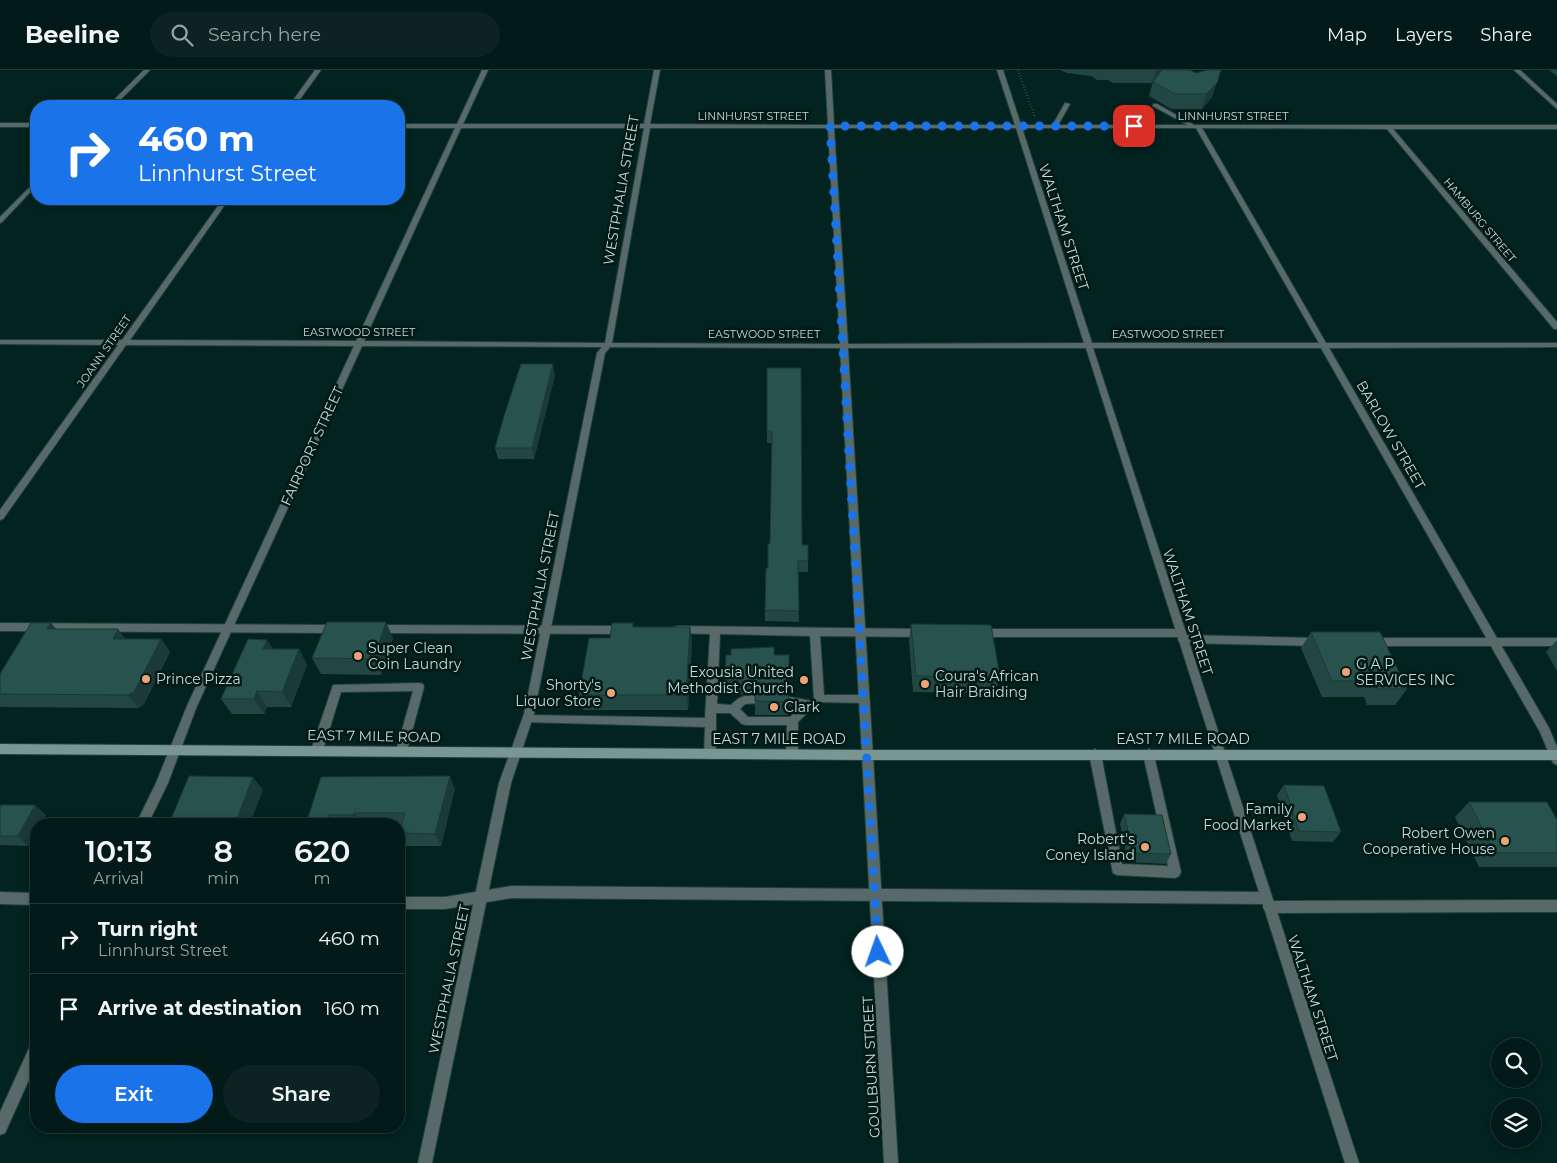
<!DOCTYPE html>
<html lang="en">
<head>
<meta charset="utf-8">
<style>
  :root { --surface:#021a18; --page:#0c2321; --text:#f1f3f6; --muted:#96a1a2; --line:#233837; --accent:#1a73e8 }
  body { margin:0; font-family:Montserrat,sans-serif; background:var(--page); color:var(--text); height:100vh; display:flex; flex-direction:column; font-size:19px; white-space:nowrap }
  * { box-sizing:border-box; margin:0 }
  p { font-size:16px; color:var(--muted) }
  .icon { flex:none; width:28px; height:28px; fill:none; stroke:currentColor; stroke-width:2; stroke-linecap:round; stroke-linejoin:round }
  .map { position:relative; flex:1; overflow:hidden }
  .sheet { position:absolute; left:30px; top:748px; width:375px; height:315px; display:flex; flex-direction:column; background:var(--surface); border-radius:20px; box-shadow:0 2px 8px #0003,0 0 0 1px var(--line) }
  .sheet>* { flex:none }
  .hud { position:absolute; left:30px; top:30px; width:375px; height:105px; border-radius:20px; box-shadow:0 2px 8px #0003,0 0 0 1px var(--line); background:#1a73e8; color:#fff; overflow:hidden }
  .buttons { position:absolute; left:1491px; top:968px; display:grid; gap:10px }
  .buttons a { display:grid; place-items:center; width:50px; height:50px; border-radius:50%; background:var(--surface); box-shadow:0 2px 8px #0003,0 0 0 1px var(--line); font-size:25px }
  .pin { position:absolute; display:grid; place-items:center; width:42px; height:42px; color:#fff; margin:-21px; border-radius:10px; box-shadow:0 2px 8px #0006 }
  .me { position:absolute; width:55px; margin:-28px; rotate:357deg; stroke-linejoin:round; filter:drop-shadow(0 0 4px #0008) }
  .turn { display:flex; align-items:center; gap:18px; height:105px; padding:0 25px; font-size:22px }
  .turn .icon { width:65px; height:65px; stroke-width:2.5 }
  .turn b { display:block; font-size:35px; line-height:42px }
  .eta { display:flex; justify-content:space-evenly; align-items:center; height:85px; text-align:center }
  .eta b { font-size:30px; font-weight:600; line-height:35px }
  .action { display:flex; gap:10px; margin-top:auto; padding:10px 25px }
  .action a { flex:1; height:58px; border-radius:30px; background:var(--accent); color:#fff; font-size:20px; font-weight:600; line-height:58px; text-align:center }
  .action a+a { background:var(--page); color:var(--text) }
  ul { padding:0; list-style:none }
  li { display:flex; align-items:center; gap:15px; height:70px; padding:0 25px; border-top:1px solid var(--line) }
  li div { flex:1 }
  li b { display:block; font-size:19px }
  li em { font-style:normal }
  header { display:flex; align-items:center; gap:30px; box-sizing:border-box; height:70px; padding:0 25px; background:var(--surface); border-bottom:1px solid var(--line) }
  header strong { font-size:24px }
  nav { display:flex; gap:28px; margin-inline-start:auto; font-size:18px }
  .search { width:350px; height:45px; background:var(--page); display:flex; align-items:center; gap:12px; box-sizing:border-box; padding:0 18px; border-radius:28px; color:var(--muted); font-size:19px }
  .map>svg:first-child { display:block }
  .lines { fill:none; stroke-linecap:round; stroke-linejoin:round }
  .lane-casing { stroke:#21403d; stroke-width:2 }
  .street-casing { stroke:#21403d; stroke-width:2 }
  .secondary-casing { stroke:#21403d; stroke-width:2 }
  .path { stroke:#516e6a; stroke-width:2; stroke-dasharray:0.5 2.5; stroke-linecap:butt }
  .lane { fill:#586a67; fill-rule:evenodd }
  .street { fill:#586a67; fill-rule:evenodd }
  .secondary { fill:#799692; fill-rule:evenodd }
  .wall { fill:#224742 }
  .shaded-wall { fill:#1b3936 }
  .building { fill:#27524d; stroke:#1b3936 }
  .route { stroke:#1a73e8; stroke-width:9; stroke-dasharray:0 16.2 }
  .poi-dot { fill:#f0a378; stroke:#031916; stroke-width:2 }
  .labels { text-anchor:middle; stroke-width:5; stroke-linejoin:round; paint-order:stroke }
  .far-street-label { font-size:11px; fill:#c5dbd7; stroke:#031916 }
  .street-label { font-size:14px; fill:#c5dbd7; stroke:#031916 }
  .poi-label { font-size:14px; fill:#c5dbd7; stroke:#031916; text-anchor:start }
</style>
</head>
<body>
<header>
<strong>Beeline</strong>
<div class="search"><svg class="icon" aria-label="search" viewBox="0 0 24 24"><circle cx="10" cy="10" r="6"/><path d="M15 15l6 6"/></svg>Search here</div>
<nav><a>Map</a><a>Layers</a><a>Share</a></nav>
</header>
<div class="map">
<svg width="1557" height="1093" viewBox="0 0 1557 1093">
  <rect width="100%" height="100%" fill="#022320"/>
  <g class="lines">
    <defs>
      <g id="lane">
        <path d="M1065,33L1070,34L1057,57H1053L1052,56Z"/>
        <path d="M1153,34H1157L1196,56L1191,57L1153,36Z"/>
        <path d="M0,553L336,555L340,556L341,559L340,562L336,563L0,561Z"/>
        <path d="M376,555L624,556L628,557L629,560L628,563L624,564L376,563L372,562L371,559L372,556Z"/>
        <path d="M678,556L921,559L925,560L926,563L925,566L921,567L820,566L824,625H864L868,626L869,629L868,632L864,633L815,632L814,629L810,566L720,564L717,634L731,635C740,626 747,623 760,627L761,630L760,633L745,634L740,639L748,647H790L800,637L785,634L784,631L785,628L789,627L813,631L814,634L813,637L798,652V684L796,687L792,689L788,687L786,684L787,655H746L742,654L730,643H716V684L714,687L710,689L706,687L704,684L705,657L524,652L523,649L524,646L528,645L705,648L710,564L674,563L673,560L674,557Z"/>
        <path d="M981,559H1181L1185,560L1186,563L1185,565L1317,568L1321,569L1322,572L1321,575L1317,576L1183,573L1179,572L1178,569L1179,567H981L977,566L976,563L977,560Z"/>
        <path d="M1371,568H1557V576H1371L1367,575L1366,572L1367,569Z"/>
        <path d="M419,613L423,614L424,617L406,684L402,686L398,684L396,681L413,621L341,622L323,680L321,683L317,685L313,683L311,680L333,615Z"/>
        <path d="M1095,679L1099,681L1101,684L1122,794L1168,796L1143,684L1145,681L1149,679L1153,681L1181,802L1179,806L1175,808L1117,805L1113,803L1089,684L1091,681Z"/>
        <path d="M512,816L1266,822L1270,824L1272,828L1271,831L1557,830V842L1269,843L1265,841L1263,837L1264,834L512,828L445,839H399V827H445Z"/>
        <path d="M0,822L36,823V835L0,834Z"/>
      </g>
      <g id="street">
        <path d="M144,0H150L114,36H108Z"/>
        <path d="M315,0H321L295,36H289Z"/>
        <path d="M482,0H488L463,54H644L654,0H660L650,54L828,55L825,0H831L834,55H1015L997,0H1003L1021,55H1557V59H1393L1557,252V259H1554L1387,59L1202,58L1326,273H1557V277L1329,278L1549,658L1557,677V695L1553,693L1540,662L1321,278H1093L1359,1093H1345L1086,278H848L898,1093H884L840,278L610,277L605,283L534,644L511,713L432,1093H418L499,713L524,644L597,283L602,277L362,276L197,636L168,713L148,754H136L156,713L187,636L354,276L126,275L3,449L0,450V440L118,275L0,274V270H122L223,129H229L130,270L356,271L455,58H399V54H457ZM461,58H644L605,273L364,271ZM650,58H828L840,274L612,273ZM834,58H1016L1084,273L848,274ZM1022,58H1196L1319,273H1092Z"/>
        <path d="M1514,0H1520L1557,34V39Z"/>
        <rect x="0" y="53" width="36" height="4"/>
        <path d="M36,111V116L2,152L0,153V147Z"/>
        <path d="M36,972V994L5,1063L0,1065V1042L31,974Z"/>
      </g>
      <path id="secondary" d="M0,674L867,680H1557V690H867L0,684Z"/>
    </defs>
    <!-- lane casing -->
    <use href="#lane" class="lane-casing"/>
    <!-- street casing -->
    <use href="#street" class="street-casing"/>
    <!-- secondary casing -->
    <use href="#secondary" class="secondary-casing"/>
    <!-- path -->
    <path class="path" d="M1018,0L1035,47"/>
    <!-- lane -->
    <use href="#lane" class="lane"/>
    <!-- street -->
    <use href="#street" class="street"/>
    <!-- secondary -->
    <use href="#secondary" class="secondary"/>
  </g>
  <!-- wall -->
  <g class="wall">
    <path d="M1060,0H1190L1212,27L1202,39H1171L1149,26L1153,12L1152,13H1113L1108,10H1097L1091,6L1067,3Z"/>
    <path d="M1549,0H1557V6Z"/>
    <path d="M767,298L802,475L808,491V502H798L799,552L765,551V540L768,498L770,474L772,373H767Z"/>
    <path d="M555,305L534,389H498L495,378Z"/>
    <path d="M51,553L56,559L126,569H161L170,582L144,634L138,638L0,637V604Z"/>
    <path d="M633,553L634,557H690L692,572L688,640H583L579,625L610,568Z"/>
    <path d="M911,554L1000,607L995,623L913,622L909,571Z"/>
    <path d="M1311,562L1407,619L1395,635H1367L1364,627H1322L1301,578Z"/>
    <path d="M393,568L381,605L321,604L312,588Z"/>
    <path d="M267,570L273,579H299L307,595L291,637H267L264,644H232L221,629Z"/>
    <path d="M1557,570V601L1546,582Z"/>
    <path d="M774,585L789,612L788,645H755V625L726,624L725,610Z"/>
    <path d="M321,707L455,719L441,776H406L399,763L402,756H399V754H306Z"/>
    <path d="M1284,715L1341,762L1333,772L1292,771L1277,725Z"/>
    <path d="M1469,732L1557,750V797H1479L1455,747Z"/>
    <path d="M0,735L46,745L28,776L0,775Z"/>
    <path d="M1124,744L1171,784L1166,794L1128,792L1120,754Z"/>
  </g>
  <!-- shaded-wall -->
  <g class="shaded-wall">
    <path d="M1156,0H1165L1152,13Z"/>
    <path d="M1221,0L1212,27L1202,39L1206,24Z"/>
    <path d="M553,294L555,305L534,389L532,378Z"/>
    <path d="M386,552L393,568L381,605L374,589Z"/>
    <path d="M51,553L61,565L47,559Z"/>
    <path d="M690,557L692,572L688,640L686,625Z"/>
    <path d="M118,559L128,572L113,569Z"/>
    <path d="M161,569L170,582L144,634L138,638L128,625Z"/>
    <path d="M267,570L277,586L263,579Z"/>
    <path d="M299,579L307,595L291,637L282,622Z"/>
    <path d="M789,612V637L788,645V632L785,626L782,617L785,613Z"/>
    <path d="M257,621L267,637L264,644L254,629Z"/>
    <path d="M450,706L455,719L441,776L435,764Z"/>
    <path d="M253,707L263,720L250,754H235Z"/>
    <path d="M35,735L46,745L41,754H36V762L28,776L18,766Z"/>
    <path d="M354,743L361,754H359L353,745Z"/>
    <path d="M329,745L335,754H327Z"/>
  </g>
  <!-- building -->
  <g class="building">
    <path d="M1162,0H1190L1196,3L1207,0H1221L1217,13L1206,24H1175L1153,12Z"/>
    <path d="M521,294H553L532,378H495L504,346Z"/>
    <path d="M767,298H801L802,475H808V491H798L799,541L765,540L766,498H768V474H770L772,362H767Z"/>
    <path d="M327,552H386L374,589L312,588Z"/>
    <path d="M31,553H51L47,559H118L113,569H161L134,622L128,625L0,624V604Z"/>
    <path d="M612,553H633L632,557H690L686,625H579L589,568H610Z"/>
    <path d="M911,554L991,555L1000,607L916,606Z"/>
    <path d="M1311,562H1380L1407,619H1378L1375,611H1332Z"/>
    <path d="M248,569L267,570L263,579H299L282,622L257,621L254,629H221Z"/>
    <path d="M774,577V585H789V612L785,613L782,617L783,621L789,624L788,632L755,631V622L761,621L763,617L761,612L725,610L726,585H731V579Z"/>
    <path d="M189,706L253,707L235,754H169Z"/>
    <path d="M450,706L435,764L399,763L405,743H354L353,745H329L327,754H306L321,707Z"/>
    <path d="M1284,715L1324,716L1341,762L1299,761Z"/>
    <path d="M1469,732H1547L1557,750V783H1495Z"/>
    <path d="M0,735H35L18,766H0Z"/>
    <path d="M1124,744L1162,745L1171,784L1133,783Z"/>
  </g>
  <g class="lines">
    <!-- route -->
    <path class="route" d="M878,882L830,56H1134"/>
  </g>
  <!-- markers -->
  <g class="poi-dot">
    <circle cx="358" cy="586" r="5"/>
    <circle cx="1346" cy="602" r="5"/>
    <circle cx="146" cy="609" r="5"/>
    <circle cx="804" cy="610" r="5"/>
    <circle cx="925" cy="614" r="5"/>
    <circle cx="611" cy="623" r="5"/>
    <circle cx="774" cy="637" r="5"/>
    <circle cx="1302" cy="747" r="5"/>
    <circle cx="1505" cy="771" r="5"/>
    <circle cx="1145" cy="777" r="5"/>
  </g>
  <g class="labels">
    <!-- far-street labels -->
    <g class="far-street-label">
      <text x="753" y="50">LINNHURST STREET</text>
      <text x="1233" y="50">LINNHURST STREET</text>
      <text transform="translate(1480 150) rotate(50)" y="4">HAMBURG STREET</text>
      <text x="359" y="266">EASTWOOD STREET</text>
      <text x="764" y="268">EASTWOOD STREET</text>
      <text x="1168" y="268">EASTWOOD STREET</text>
      <text transform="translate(104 281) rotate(-55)" y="4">JOANN STREET</text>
    </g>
    <!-- street labels -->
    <g class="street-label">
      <text transform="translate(621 120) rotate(-80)" y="5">WESTPHALIA STREET</text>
      <text transform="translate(1064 157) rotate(72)" y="5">WALTHAM STREET</text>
      <text transform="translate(1391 365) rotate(60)" y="5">BARLOW STREET</text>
      <text transform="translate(312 376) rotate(-65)" y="5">FAIRPORT STREET</text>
      <text transform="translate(540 516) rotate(-79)" y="5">WESTPHALIA STREET</text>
      <text transform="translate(1188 542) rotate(72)" y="5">WALTHAM STREET</text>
      <text transform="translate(374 666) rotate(1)" y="5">EAST 7 MILE ROAD</text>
      <text x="779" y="674">EAST 7 MILE ROAD</text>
      <text x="1183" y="674">EAST 7 MILE ROAD</text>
      <text transform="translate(449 909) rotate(-78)" y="5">WESTPHALIA STREET</text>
      <text transform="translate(1313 928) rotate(72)" y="5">WALTHAM STREET</text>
      <text transform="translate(871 997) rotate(-93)" y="5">GOULBURN STREET</text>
    </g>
    <!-- poi labels -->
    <g class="poi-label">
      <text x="368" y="583">Super Clean<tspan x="368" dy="16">Coin Laundry</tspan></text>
      <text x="1356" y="599">G A P<tspan x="1356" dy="16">SERVICES INC</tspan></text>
      <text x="794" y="607" text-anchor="end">Exousia United<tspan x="794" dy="16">Methodist Church</tspan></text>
      <text x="935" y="611">Coura's African<tspan x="935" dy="16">Hair Braiding</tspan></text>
      <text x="156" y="614">Prince Pizza</text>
      <text x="601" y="620" text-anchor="end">Shorty's<tspan x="601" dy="16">Liquor Store</tspan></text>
      <text x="784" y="642">Clark</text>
      <text x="1292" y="744" text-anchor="end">Family<tspan x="1292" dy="16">Food Market</tspan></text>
      <text x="1495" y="768" text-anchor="end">Robert Owen<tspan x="1495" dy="16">Cooperative House</tspan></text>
      <text x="1135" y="774" text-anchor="end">Robert's<tspan x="1135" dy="16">Coney Island</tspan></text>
    </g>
  </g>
</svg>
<div class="buttons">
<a><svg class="icon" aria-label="search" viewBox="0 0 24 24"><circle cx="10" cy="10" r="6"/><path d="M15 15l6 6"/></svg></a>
<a><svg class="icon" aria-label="layers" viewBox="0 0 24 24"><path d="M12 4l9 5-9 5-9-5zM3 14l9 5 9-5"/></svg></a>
</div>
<div class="pin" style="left:1134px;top:56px;background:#d93025"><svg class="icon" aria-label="arrive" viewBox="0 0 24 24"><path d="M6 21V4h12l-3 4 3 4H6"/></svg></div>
<svg class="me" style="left:878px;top:882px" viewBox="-20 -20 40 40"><circle r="19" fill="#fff"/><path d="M0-13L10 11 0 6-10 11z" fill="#1a73e8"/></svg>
<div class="hud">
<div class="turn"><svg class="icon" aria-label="right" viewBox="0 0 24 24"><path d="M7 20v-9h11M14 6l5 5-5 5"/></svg><div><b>460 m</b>Linnhurst Street</div></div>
</div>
<section class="sheet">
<div class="eta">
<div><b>10:13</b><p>Arrival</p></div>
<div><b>8</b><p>min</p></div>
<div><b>620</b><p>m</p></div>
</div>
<ul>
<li><svg class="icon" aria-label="right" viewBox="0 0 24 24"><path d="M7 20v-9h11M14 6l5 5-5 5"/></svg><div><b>Turn right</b><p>Linnhurst Street</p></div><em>460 m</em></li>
<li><svg class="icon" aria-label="arrive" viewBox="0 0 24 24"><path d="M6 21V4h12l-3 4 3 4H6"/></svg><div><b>Arrive at destination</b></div><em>160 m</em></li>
</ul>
<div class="action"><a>Exit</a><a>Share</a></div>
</section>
</div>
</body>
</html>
